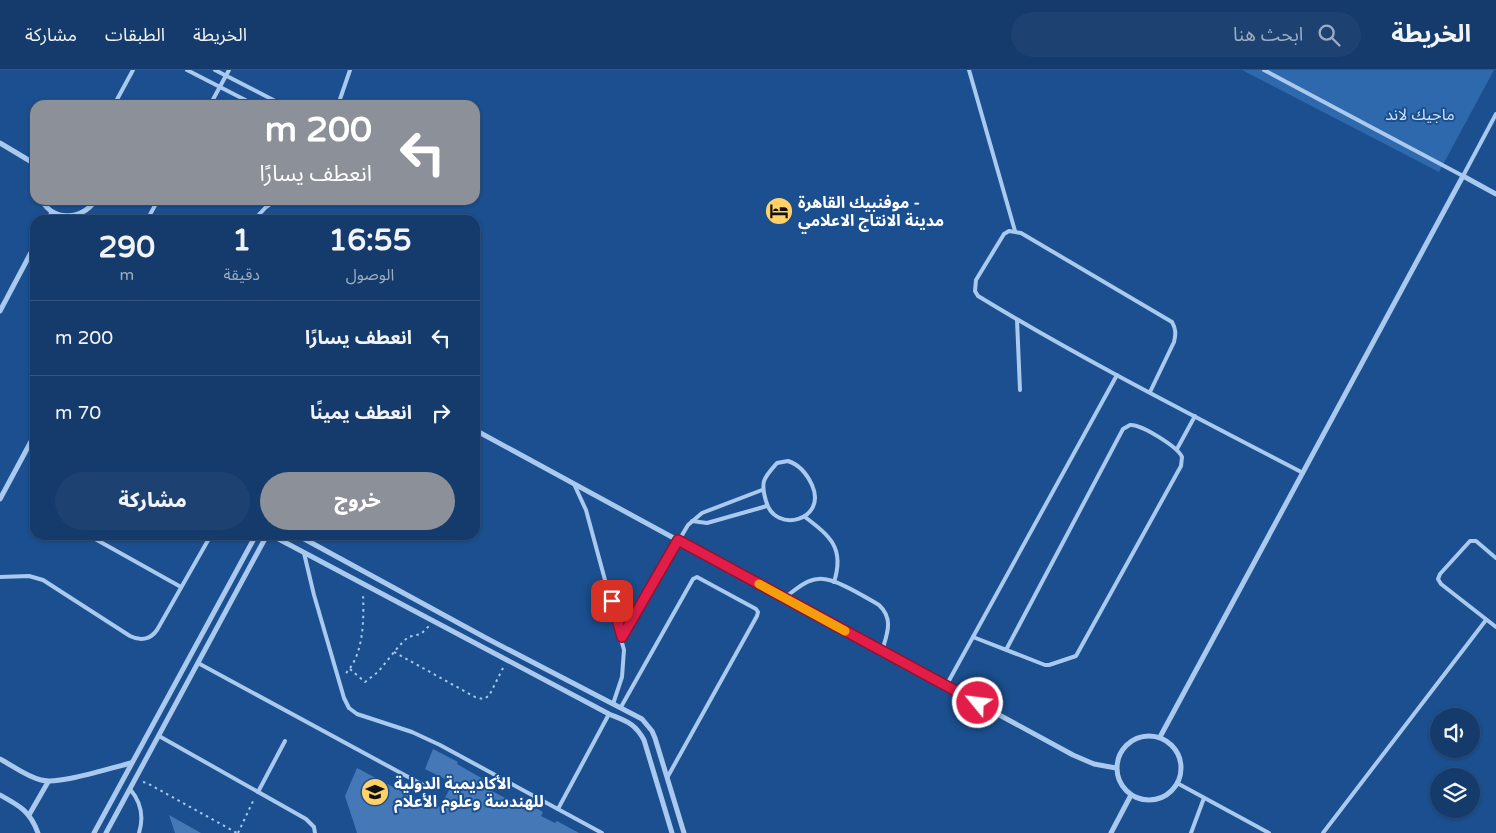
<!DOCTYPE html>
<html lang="ar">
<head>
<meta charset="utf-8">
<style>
  :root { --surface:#143b6b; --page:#1d4271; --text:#f1f3f6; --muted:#9dadc1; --line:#33557e; --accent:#8c9099 }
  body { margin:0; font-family:"Varela Round","Noto Sans Arabic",sans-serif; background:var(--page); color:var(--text); direction:rtl; height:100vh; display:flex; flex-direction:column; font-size:19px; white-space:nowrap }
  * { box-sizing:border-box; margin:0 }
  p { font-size:16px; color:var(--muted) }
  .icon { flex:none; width:28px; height:28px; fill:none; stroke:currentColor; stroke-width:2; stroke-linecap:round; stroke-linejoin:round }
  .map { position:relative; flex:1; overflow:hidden; direction:ltr }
  .side { position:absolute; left:30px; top:145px; width:450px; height:325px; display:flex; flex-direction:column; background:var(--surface); border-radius:15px; box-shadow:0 1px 4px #0004,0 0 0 1px var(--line); direction:rtl }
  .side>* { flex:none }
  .banner { position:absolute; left:30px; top:30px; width:450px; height:105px; border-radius:15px; box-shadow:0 1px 4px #0004,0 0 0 1px var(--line); direction:rtl; background:#8c9099; color:#fff; overflow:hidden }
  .tools { position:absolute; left:1430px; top:638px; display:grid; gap:10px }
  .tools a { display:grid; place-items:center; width:50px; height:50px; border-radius:50%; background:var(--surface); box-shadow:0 1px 4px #0004,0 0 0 1px var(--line); font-size:25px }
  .pin { position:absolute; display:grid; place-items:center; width:42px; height:42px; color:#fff; margin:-21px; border-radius:10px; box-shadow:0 2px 8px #0006 }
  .me { position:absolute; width:55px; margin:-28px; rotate:299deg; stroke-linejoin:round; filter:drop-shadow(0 0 4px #0008) }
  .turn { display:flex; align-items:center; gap:18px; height:105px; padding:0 25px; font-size:22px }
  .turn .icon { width:65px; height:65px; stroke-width:2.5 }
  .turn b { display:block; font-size:35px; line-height:42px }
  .eta { display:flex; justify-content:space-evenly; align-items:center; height:85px; text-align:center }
  .eta b { font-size:30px; font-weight:800; line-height:35px }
  .action { display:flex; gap:10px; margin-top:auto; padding:10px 25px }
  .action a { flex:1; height:58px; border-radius:30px; background:var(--accent); color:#fff; font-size:20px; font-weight:800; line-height:58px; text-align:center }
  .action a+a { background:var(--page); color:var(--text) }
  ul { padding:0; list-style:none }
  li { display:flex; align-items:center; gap:15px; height:75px; padding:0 25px; border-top:1px solid var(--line) }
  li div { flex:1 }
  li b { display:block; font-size:19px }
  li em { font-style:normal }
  header { display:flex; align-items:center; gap:30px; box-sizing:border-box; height:70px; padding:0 25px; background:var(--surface); border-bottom:1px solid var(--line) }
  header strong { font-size:24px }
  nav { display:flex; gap:28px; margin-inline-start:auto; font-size:18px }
  .search { width:350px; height:45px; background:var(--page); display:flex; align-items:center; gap:12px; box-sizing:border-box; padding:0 18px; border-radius:28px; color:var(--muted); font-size:19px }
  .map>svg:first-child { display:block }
  .green { fill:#2e69ad }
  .building { fill:#4478b7 }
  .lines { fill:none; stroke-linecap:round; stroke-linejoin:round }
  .path { stroke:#a9c9ee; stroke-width:2; stroke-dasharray:2.5 4; stroke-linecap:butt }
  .lane { stroke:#a9c9ee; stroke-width:4 }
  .street { stroke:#a9c9ee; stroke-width:5 }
  .route-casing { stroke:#92132f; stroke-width:12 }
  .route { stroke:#e11d48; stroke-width:9 }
  .slow { stroke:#f59e0b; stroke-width:9 }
  .labels { text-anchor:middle; stroke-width:4; stroke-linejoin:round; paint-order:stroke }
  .park-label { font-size:16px; fill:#cfe3fa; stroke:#1b4f8f }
  .poi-label { font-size:16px; font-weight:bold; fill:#fff; stroke:#1b4f8f; text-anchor:start }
</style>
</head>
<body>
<header>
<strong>الخريطة</strong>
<div class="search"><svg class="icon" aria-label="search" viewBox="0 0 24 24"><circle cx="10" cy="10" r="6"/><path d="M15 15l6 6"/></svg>ابحث هنا</div>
<nav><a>الخريطة</a><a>الطبقات</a><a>مشاركة</a></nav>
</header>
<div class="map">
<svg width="1496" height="763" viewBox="0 0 1496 763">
  <rect width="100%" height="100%" fill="#1b4f8f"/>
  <!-- green -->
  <path class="green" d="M1242,0H1494L1439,102Z"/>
  <!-- building -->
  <g class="building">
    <path d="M433,679L458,692L457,694L490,713L488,719L528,740L531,735L543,742L541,746L555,753L557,751L579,763H357L345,726L357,698L427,735L429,731L440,737L453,713L425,699Z"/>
    <path d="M169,745L201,763H175Z"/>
  </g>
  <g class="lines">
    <!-- path -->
    <g class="path">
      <path d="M394,582L475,627L483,629L489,626L504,596"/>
      <path d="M350,599L365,612L378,602L399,576L408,567L421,564L429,556"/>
      <path d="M346,603C364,584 364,549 363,524"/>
      <path d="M143,712L147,713L237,763"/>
      <path d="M238,763L254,729"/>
    </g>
    <!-- lane -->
    <g class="lane">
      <path d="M187,0L255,35"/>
      <path d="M215,0L283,35"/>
      <path d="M969,0L1015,161"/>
      <path d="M1264,0L1463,106L1496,44"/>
      <path d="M114,35L133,0"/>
      <path d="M210,35L229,0"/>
      <path d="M338,35L350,0"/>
      <path d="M147,150L158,130"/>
      <path d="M254,150L266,137L276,130"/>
      <path d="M1017,250L1020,320"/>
      <path d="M1150,322L1174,272C1176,264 1176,259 1172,252L1021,163L1009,161L1004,164L976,210L975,221L978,226C1083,290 1194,346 1303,403"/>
      <path d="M1177,379L1195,346"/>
      <path d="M788,391C800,395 807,404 812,415C828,450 775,465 766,431C760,411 764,408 777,393Z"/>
      <path d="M574,414L586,440L624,580L622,607L613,634"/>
      <path d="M805,447C830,466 845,478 834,512"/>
      <path d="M692,451L707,453L767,436"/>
      <path d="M88,465L181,517"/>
      <path d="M304,483L314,525L344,628L349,638L357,644L412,662L440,675L602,763"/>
      <path d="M1496,488L1476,471H1470L1440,504L1438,509L1441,514L1496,557"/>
      <path d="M0,507L29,506L43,510L130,566C140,571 150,570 157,560L211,465"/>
      <path d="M784,528C794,521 805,510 818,509C834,507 865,527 879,535C894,549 887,564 882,581"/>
      <path d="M622,567L688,455L702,443L762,420"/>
      <path d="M973,567L1045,595H1049L1076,586L1181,396L1182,387C1178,377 1141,354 1130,355L1123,359L1006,580"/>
      <path d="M198,593L423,715"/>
      <path d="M946,616L1117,305"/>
      <path d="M621,637L693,509L697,507L756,539L758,542L757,546L667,708"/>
      <path d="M159,666L306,749L314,757L315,763"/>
      <path d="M1177,713L1269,763"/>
      <path d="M130,719C141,732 144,747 139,763"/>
      <path d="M258,722L285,671"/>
      <path d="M558,739L609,644"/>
      <path d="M1191,763L1204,728"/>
      <path d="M1323,763L1486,550"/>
    </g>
    <!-- street -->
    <g class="street">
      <path d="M0,73L35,94"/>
      <path d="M41,130C55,152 81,150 96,130"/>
      <path d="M48,150L52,142"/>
      <path d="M0,241L35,175"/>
      <path d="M475,360L1073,685L1094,694L1116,698"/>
      <path d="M0,429L35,364"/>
      <path d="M271,465L609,644C626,651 635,653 644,670L672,763"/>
      <path d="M297,465L486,568L642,649L652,661L655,668L684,763"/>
      <circle cx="1149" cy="698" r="32"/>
      <path d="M1160,667L1463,106L1496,124"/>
      <path d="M0,689C13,696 27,707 41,710C58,715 111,698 131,693"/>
      <path d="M0,725C20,736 30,741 38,763"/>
      <path d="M29,745L48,712"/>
      <path d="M94,763L256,465"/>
      <path d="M106,763L267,465"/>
      <path d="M1111,763L1131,725"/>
    </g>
  </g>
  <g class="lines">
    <defs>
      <path id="route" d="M612,531L622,567L678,470L978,633"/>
    </defs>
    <!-- route casing -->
    <use href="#route" class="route-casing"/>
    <!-- route -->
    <use href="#route" class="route"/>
    <!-- slow -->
    <path class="slow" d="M759,514L845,561"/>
  </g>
  <!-- icons -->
  <defs>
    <symbol id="hotel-disc" viewBox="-11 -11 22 22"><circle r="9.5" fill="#ffd166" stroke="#1b4f8f"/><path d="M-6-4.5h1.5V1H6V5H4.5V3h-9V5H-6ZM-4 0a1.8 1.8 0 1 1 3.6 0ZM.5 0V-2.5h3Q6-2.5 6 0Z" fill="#111"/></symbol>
    <symbol id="university-disc" viewBox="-11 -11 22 22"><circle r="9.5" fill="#ffd166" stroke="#1b4f8f"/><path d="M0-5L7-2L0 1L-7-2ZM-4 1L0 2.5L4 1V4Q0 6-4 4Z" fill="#111"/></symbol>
  </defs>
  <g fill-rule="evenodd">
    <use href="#hotel-disc" x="763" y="125" width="32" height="32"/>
    <use href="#university-disc" x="359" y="706" width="32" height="32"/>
  </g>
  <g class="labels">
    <!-- park labels -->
    <g class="park-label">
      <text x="1420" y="50">ماجيك لاند</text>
    </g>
    <!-- poi labels -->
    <g class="poi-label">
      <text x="798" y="138">موفنبيك القاهرة -<tspan x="798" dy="18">مدينة الانتاج الاعلامي</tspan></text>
      <text x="394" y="719">الأكاديمية الدولية<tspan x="394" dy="18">للهندسة وعلوم الأعلام</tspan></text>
    </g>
  </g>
</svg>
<div class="tools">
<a><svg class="icon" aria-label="sound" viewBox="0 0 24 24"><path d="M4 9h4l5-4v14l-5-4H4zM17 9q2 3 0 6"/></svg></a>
<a><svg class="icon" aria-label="layers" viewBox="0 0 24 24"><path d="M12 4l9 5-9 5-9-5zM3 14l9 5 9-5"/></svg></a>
</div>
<div class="pin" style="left:612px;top:531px;background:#d93025"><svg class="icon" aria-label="arrive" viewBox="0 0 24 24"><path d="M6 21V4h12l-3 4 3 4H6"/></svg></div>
<svg class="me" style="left:978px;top:633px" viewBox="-20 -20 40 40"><circle r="17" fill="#e11d48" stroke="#fff" stroke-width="3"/><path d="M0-11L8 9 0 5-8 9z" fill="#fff"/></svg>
<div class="banner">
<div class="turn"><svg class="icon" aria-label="left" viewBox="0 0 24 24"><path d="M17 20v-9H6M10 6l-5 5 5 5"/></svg><div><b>200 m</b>انعطف يسارًا</div></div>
</div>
<section class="side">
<div class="eta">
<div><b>16:55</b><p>الوصول</p></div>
<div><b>1</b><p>دقيقة</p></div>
<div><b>290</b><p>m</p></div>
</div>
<ul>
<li><svg class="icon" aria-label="left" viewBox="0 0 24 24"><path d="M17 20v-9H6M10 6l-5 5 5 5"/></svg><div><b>انعطف يسارًا</b></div><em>200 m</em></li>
<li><svg class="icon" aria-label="right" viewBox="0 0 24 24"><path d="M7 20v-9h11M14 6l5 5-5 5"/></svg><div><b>انعطف يمينًا</b></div><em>70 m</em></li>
</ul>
<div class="action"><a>خروج</a><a>مشاركة</a></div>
</section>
</div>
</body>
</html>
